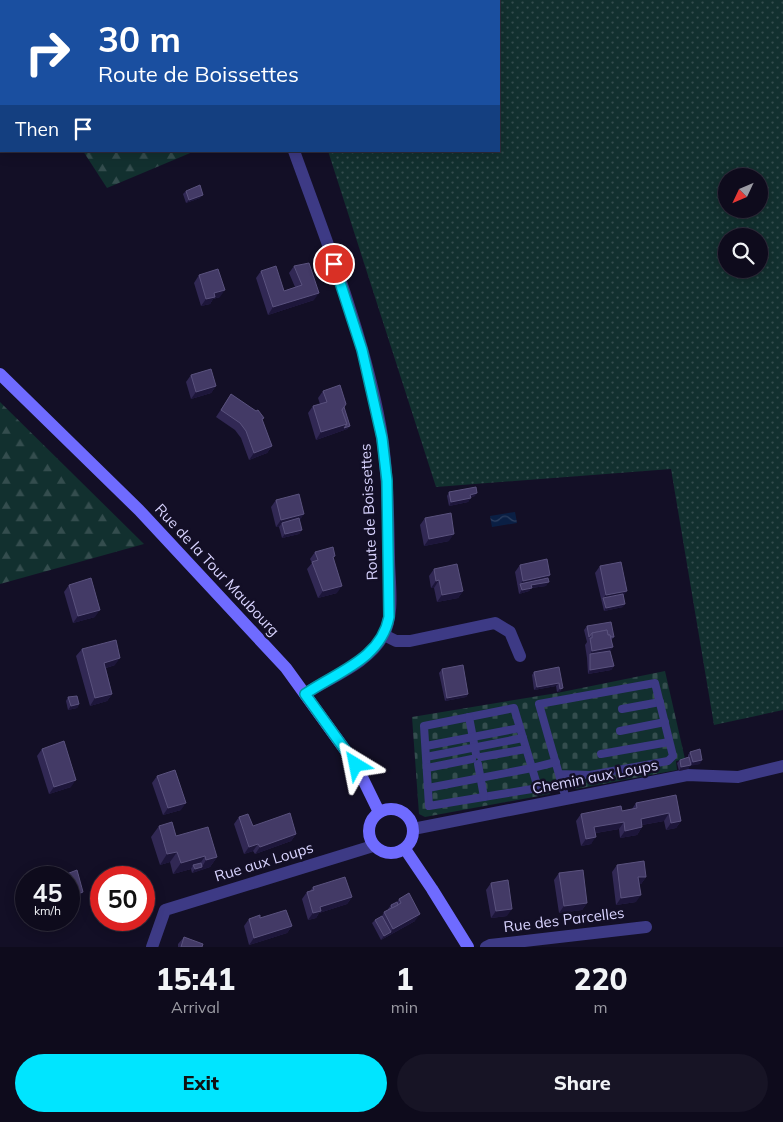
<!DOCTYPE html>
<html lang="en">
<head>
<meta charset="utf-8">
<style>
  :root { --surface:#0e0b1c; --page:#171425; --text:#f1f3f6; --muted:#9b9ba3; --line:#2e2b3b; --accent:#00e5ff }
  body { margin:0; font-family:Mulish,sans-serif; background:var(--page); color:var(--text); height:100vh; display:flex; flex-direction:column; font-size:19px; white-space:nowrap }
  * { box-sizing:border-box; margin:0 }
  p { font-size:16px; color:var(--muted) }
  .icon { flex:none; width:28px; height:28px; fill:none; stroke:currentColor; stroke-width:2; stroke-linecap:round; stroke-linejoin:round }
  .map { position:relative; height:947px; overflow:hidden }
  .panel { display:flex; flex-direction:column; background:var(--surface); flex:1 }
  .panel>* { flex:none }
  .guide { position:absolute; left:0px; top:0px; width:500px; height:152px; box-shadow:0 2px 12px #0003,0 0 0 1px var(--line); background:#1a4fa0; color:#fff; overflow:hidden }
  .needle { width:32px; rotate:226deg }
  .controls { position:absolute; left:718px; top:168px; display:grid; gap:10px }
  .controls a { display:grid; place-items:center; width:50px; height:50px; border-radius:50%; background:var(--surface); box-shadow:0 2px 12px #0003,0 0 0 1px var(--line); font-size:25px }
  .speed { position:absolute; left:15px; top:866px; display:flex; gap:10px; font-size:25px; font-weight:700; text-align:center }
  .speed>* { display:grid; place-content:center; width:65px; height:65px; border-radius:50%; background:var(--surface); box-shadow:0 2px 12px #0003,0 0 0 1px var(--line); line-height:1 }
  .speed small { font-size:12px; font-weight:400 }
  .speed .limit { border:8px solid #d22; background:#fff; color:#111 }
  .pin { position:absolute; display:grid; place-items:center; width:42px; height:42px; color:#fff; margin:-21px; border:2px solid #fff; border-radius:50%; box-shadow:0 1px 5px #0007 }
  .me { position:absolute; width:55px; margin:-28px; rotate:325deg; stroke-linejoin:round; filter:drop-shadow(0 0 4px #0008) }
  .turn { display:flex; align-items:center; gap:18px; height:105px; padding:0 15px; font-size:22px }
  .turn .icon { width:65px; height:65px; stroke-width:2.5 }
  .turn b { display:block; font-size:35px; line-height:42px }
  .then { display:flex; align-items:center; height:48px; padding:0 15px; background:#0003; gap:10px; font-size:19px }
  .eta { display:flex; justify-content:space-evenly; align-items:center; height:85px; text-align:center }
  .eta b { font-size:30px; font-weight:800; line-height:35px }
  .primary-button { display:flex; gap:10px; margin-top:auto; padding:10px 15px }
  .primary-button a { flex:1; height:58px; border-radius:30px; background:var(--accent); color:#111; font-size:20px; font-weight:800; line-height:58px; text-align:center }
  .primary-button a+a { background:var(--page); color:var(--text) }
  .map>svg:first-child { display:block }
  .grass { fill:url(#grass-dots); fill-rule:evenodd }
  .forest { fill:url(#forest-firs) }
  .cemetery { fill:url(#cemetery-stones) }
  .water { fill:url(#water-waves) }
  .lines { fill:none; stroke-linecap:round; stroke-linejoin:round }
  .service { stroke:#3d3a85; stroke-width:8 }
  .minor { stroke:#3d3a85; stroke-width:12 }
  .tertiary { stroke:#3d3a85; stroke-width:12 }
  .secondary { stroke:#6f6bff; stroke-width:12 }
  .wall { fill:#312854 }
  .shaded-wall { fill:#1d163a }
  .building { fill:#433a66; stroke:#5a527e }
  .route-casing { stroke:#0095a6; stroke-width:12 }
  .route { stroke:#00e5ff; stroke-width:9 }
  .labels { text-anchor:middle; stroke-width:5; stroke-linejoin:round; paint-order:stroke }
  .street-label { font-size:15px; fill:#d9d4ff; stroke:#130f26 }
</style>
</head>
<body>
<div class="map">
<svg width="783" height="947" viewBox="0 0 783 947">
  <defs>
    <pattern id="grass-dots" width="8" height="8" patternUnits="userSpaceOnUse" patternTransform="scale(1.25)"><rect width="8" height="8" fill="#12302f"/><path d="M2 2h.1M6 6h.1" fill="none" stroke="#344d4e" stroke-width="1.8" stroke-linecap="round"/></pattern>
    <pattern id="forest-firs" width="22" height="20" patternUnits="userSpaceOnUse" patternTransform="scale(1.25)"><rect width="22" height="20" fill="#12302f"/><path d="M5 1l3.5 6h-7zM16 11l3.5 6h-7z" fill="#344d4e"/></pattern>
    <pattern id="cemetery-stones" width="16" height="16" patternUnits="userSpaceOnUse" patternTransform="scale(1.25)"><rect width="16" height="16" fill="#12302f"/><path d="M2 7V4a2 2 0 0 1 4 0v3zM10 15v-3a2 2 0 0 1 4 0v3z" fill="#344d4e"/></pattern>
    <pattern id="water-waves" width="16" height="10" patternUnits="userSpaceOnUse" patternTransform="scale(1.25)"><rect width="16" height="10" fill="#0a1f44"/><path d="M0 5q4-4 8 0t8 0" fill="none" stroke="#2d3f60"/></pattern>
  </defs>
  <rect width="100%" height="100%" fill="#130f26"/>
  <!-- grass -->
  <path class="grass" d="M283,0H783V710L714,725L671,469L436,487L328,151H499V1ZM726,176H759V209H726ZM726,236H759V269H726Z"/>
  <!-- forest -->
  <g class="forest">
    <path d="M0,0H208V1H1L0,82Z"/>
    <path d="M83,151H195L107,188Z"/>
    <path d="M0,402L144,544L0,584Z"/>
  </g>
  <!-- cemetery -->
  <path class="cemetery" d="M665,671L685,759L676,761L677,770L576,789L569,782L553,786L550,794L425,817L419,814L412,717L557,693Z"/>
  <!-- water -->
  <path class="water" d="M515,512L517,523L492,527L490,516Z"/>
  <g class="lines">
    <!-- service -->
    <g class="service">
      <path d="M514,708L538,788L429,806L424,726Z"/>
      <path d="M622,709L660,702"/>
      <path d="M469,717L476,754"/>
      <path d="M620,731L665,722"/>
      <path d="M426,746L520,728"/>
      <path d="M601,754L669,742"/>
      <path d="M426,757L523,738"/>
      <path d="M481,757L526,749"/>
      <path d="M478,764L484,797"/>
      <path d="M427,768L472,759"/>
      <path d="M559,774L590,775L668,761L673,756L655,683L539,704L566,799"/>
      <path d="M428,788L532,768L556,762"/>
    </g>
    <!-- minor -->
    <g class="minor">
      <path d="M384,635L396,641H410L495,623L510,632L520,656"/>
      <path d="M413,829L687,775L738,777L783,766"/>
      <path d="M152,947L165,910L373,846"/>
      <path d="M486,947L490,945L646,927"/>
    </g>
    <!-- tertiary -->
    <g class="tertiary">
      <path d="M240,0L241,1"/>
      <path d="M294,151C325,237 360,325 378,414C388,461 388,509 389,557C389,582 395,614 383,636C368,664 330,677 305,694"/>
    </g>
    <!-- secondary -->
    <g class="secondary">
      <path d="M0,374L139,510L286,668L356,765L379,812"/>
      <circle cx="391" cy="831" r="22"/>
      <path d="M405,849L432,889L468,947"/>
    </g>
  </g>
  <!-- wall -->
  <g class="wall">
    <path d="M186,191L200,198L186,203L183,194Z"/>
    <path d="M294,266L314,300L268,315L256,278L261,271L284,291L295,287L289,273Z"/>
    <path d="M199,275L220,297L213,299L210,304L201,306L194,283Z"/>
    <path d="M191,375L216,386L211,393L191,399L186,382Z"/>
    <path d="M323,391L344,407L350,426L347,429L316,440L308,413L313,406L320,404L318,398Z"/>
    <path d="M231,394L264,418L262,420L272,446L267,453L249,460L241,438L235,430L216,417Z"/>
    <path d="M449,492L475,496L471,497L468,502L449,506L447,496Z"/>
    <path d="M276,500L302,530L299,534L282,538L279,527H276L271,507Z"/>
    <path d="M425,518L449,541L424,546L420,525Z"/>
    <path d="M315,552L334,558L337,593L318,598L307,569L312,563L310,559Z"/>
    <path d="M520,565L550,575L548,578L546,586L531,588L529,591L519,594L515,572Z"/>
    <path d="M600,566L624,595L623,607L604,611L595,573Z"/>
    <path d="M434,569L463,591L458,598L437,602L434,588H431L429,576Z"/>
    <path d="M69,585L95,617L73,623L64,592Z"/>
    <path d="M587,626L614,637L611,640L613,647L610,651L614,666L611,670L588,674L587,658L585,645L587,642L584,630Z"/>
    <path d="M82,649L115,665L106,668L112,694L107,701L90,706L76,656Z"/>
    <path d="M559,667L561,691L557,692L556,686L534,690L532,675L534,672Z"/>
    <path d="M442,669L468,694L466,697L445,701L439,673Z"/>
    <path d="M68,697L79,704L77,708L68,710L66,701Z"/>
    <path d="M42,749L71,787L49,794L37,756Z"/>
    <path d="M690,752L700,764L690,765L688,769L679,771L677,763L680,760L688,757V755Z"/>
    <path d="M157,776L181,810L163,815L152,783Z"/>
    <path d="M676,795L681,821L676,828L666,830L664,821L642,825V827L637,835L620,838L619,829L596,833L591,844L581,846L576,821L581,814L622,811L632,809L636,803Z"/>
    <path d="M239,817L253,826L296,834L291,841L255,854L253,851L244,854L234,824Z"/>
    <path d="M159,826L176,836L217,857L210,867L192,873L191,869L173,874L170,862L160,865L151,837Z"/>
    <path d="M617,865L646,877L641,884H639L636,902L616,905L612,872Z"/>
    <path d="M559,873L587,903L582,910L559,913L554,880Z"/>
    <path d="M491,883L507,916L491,918L486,890Z"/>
    <path d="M313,887L352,897L347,904L319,913L316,918L308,920L302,899L307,892L310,891Z"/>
    <path d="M399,899L415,921L381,940L372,923L375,920L382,916L384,912L389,910L388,909L391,905L397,902Z"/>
    <path d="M260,918L292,926L287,933L249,945L244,926L249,919Z"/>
    <path d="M34,920H56L52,925H51L47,931L32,924Z"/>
    <path d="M184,937L202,947H178V944Z"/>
  </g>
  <!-- shaded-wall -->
  <g class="shaded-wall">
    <path d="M203,195L200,198L186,203L189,200Z"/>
    <path d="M225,290L220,297L213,299L210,304L201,306L206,299L214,293Z"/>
    <path d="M319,293L314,300L268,315L273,307Z"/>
    <path d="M216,386L211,393L191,399L196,392Z"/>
    <path d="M347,424L350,426L347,429L316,440L321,432Z"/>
    <path d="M272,446L267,453L249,460L254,453Z"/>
    <path d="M477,493L475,496L468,498L470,495Z"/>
    <path d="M471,498L468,502L449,506L451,502Z"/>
    <path d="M304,514L299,522L282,523L279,527H276L281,520Z"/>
    <path d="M302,530L299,534L282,538L285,534Z"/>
    <path d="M454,534L449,541L424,546L429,539Z"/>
    <path d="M550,575L545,582L520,584L523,581Z"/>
    <path d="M439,580L434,588H431L436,581Z"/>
    <path d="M549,582L546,586L531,588L529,591L519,594L522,590L531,585Z"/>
    <path d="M342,586L337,593L318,598L323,591Z"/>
    <path d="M463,591L458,598L437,602L442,595Z"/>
    <path d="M627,591L622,598H603L606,595Z"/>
    <path d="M625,604L623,607L604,611L606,608Z"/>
    <path d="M100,610L95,617L73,623L78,616Z"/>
    <path d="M613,647L608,654H590L592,651Z"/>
    <path d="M120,658L115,665L99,670L104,663Z"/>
    <path d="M614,666L611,670L588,674L590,670Z"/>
    <path d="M559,683L556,686L534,690L537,687Z"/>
    <path d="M563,688L561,691L557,692L560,689Z"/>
    <path d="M112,694L107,701L90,706L95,698Z"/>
    <path d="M468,694L466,697L445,701L447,698Z"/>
    <path d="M79,704L77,708L68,710L71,706Z"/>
    <path d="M702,760L700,764L690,766L693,762Z"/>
    <path d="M691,765L688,769L679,771L681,767Z"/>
    <path d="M76,780L71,787L49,794L54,787Z"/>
    <path d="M186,803L181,810L163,815L168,808Z"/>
    <path d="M669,813L664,821L636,826L641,819Z"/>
    <path d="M681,821L676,828L666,830L671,823Z"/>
    <path d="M624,822L619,829L589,834L594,827Z"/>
    <path d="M642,827L637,835L620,838L625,831Z"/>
    <path d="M296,834L291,841L255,854L260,847Z"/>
    <path d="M596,837L591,844L581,846L586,839Z"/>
    <path d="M258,844L253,851L244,854L249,847Z"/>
    <path d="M177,852L170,862L160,865L167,854Z"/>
    <path d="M205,856L198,867L193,865L191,869L173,874L181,863Z"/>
    <path d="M217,857L210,867L192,873L195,869L202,867L206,860Z"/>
    <path d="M638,877H646L641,884L633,885Z"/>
    <path d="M83,892L78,899L69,902V897Z"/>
    <path d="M641,895L636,902L616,905L621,898Z"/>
    <path d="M352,897L347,904L319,913L316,918L308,920L313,913L320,907Z"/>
    <path d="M587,903L582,910L559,913L564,906Z"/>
    <path d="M512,909L507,916L491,918L496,911Z"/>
    <path d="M420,914L415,921L381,940L384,936L391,932L393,929Z"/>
    <path d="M292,926L287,933L249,945L254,938Z"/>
  </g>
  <!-- building -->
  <g class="building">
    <path d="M200,185L203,195L189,200L186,191Z"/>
    <path d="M309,263L319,293L273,307L261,271L276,266L284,291L302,285L294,266Z"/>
    <path d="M218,269L225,290L214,293L215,297L206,299L199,275Z"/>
    <path d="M211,369L216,386L196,392L191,375Z"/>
    <path d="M340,385L346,404L342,410L347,424L321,432L313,406L327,402L323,391Z"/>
    <path d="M231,394L256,411L258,410L264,418L262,419L272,446L254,453L246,431L240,423L221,410Z"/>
    <path d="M344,407L350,426L344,428L347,424L342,410Z"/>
    <path d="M476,487L477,493L470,495L471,498L451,502L449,492Z"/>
    <path d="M299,494L304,514L281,520L276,500Z"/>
    <path d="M451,513L454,534L429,539L425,518Z"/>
    <path d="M299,518L302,530L285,534L282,523Z"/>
    <path d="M333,547L335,556L333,557L342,586L323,591L312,562L318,560L315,552Z"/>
    <path d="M547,559L550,575L523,581L520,565Z"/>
    <path d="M621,562L627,591L606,595L600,566Z"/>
    <path d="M457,564L463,591L442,595L439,580L436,581L434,569Z"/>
    <path d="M91,578L100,610L78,616L69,585Z"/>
    <path d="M548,578L549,582L531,585L532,588L522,590L520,584Z"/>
    <path d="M623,594L625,604L606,608L603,598Z"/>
    <path d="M611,622L614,637H611L610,635H608L607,630L592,633L589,637L587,626Z"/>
    <path d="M607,630L608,635H610L613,647L592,651L590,638H592V633Z"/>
    <path d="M116,640L120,658L104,663L112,694L95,698L82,649Z"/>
    <path d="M610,651L614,666L590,670V654Z"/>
    <path d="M463,665L468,694L447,698L442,669Z"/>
    <path d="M559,667L563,688L560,689L559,683L537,687L534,672Z"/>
    <path d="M77,696L79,704L71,706L68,697Z"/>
    <path d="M64,741L76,780L54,787L42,749Z"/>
    <path d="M700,749L702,760L693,762L690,752Z"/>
    <path d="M689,757L691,765L681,767L680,760Z"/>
    <path d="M175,770L186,803L168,808L157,776Z"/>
    <path d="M676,795L681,821L671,823L669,813L641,819L642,827L625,831L624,822L594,827L596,837L586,839L581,814L621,806L622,811L637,808L636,803Z"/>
    <path d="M290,813L296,834L260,847L258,844L249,847L239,817L248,814L253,826Z"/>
    <path d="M172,822L176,836L208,827L217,857L206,860L205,856L181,863L177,852L167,854L159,826Z"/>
    <path d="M644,861L646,877H638L641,895L621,898L617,865Z"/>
    <path d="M201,863L202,867L195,869L193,865Z"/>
    <path d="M77,870L83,892L69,897V878H56Z"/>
    <path d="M583,870L587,903L564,906L559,873Z"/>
    <path d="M345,877L352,897L320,907L321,911L313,913L307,892L314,890L313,887Z"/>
    <path d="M508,880L512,909L496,911L491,883Z"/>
    <path d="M409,893L420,914L393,929L384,912L401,903L399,899Z"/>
    <path d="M397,902L398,905L392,908L391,905Z"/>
    <path d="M286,910L292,926L254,938L249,919L260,915V918Z"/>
    <path d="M382,916L391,932L384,936L375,920Z"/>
    <path d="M35,920H51L53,921L50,928Z"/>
    <path d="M184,937L203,944L202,947H181Z"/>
  </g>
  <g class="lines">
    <defs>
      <path id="route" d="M334,264L362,350L382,438L387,481L389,617C381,659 337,672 305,694L356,765"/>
    </defs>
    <!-- route casing -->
    <use href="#route" class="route-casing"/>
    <!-- route -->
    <use href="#route" class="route"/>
  </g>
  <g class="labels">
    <!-- street labels -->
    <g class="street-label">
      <text transform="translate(369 512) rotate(-93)" y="5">Route de Boissettes</text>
      <text transform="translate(217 570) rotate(47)" y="5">Rue de la Tour Maubourg</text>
      <text transform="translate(595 777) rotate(-11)" y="5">Chemin aux Loups</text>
      <text transform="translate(264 862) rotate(-17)" y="5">Rue aux Loups</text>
      <text transform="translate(564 920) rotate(-7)" y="5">Rue des Parcelles</text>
    </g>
  </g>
</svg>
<div class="controls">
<a><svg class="needle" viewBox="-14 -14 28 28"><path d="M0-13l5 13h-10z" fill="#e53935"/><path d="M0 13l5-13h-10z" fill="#9b9ba3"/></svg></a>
<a><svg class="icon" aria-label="search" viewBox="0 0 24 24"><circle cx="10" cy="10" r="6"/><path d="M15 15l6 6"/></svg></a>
</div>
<div class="speed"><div>45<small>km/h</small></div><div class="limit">50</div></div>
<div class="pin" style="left:334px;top:264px;background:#d93025"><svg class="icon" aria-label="arrive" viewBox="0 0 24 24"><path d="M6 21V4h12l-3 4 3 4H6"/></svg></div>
<svg class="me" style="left:356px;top:765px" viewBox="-20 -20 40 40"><path d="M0-17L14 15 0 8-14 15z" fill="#00e5ff" stroke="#fff" stroke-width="4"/></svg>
<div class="guide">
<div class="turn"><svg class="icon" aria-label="right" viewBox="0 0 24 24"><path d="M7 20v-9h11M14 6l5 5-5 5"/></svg><div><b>30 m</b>Route de Boissettes</div></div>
<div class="then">Then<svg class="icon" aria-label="arrive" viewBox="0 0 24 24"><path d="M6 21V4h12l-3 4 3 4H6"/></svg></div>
</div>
</div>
<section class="panel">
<div class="eta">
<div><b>15:41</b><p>Arrival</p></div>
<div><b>1</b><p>min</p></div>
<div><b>220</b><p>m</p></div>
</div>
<div class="primary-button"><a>Exit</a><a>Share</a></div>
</section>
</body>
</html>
